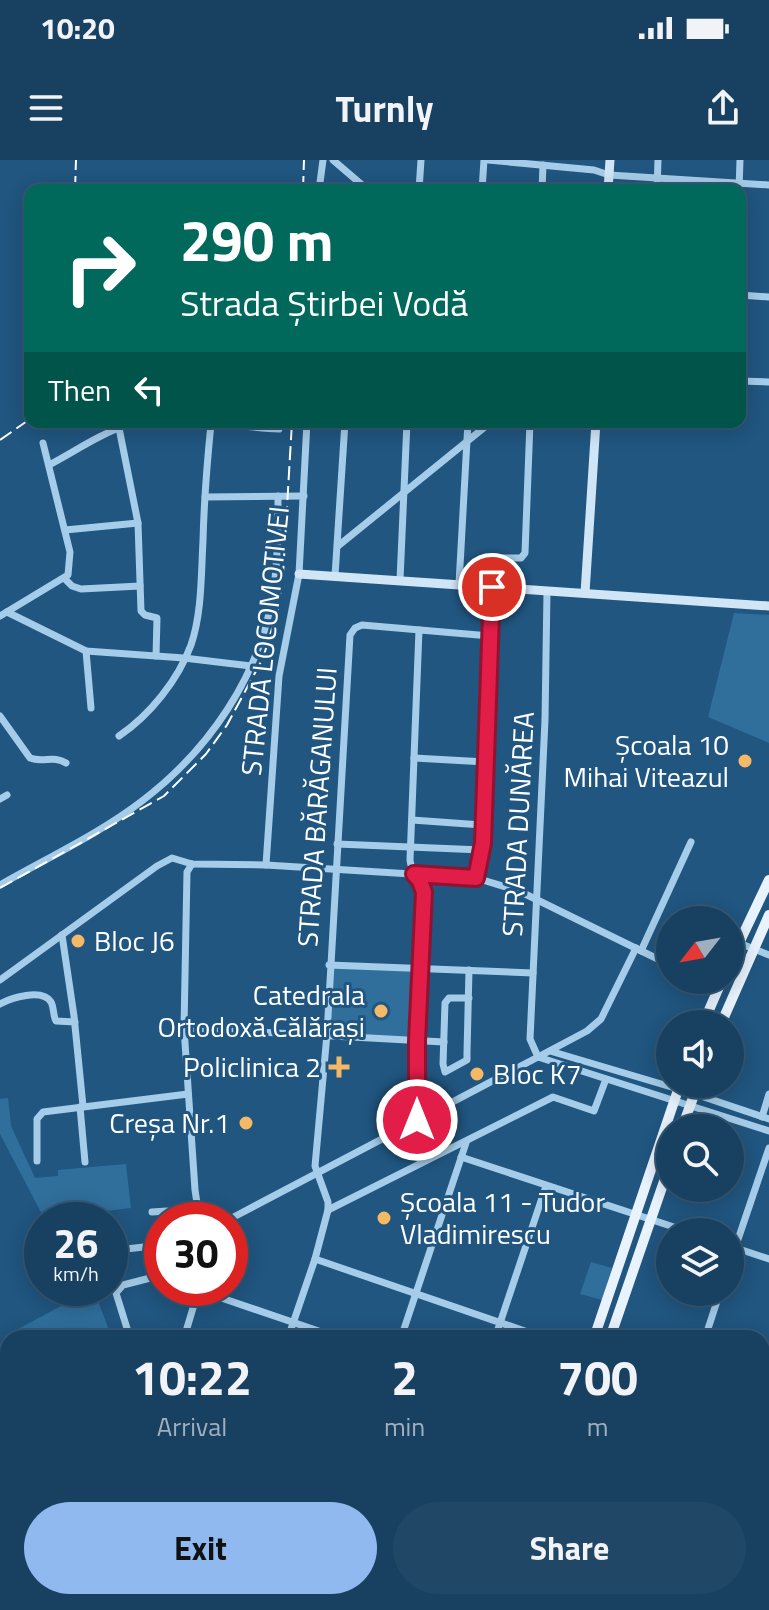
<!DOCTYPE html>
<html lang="en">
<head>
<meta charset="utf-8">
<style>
  :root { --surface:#184060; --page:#214766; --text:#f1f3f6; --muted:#9fafbd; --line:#365975; --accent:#90b9f0 }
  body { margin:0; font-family:"Titillium Web",sans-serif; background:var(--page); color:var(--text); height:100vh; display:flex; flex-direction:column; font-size:30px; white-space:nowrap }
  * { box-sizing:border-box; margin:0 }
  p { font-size:26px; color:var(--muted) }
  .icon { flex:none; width:44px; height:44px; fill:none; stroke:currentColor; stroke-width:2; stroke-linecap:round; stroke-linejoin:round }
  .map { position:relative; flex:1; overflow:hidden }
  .side { position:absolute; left:0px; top:1170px; width:770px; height:280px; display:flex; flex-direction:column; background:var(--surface); border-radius:24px 24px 0 0; box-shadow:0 4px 20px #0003,0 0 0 2px var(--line) }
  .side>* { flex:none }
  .guide { position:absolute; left:24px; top:24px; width:722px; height:244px; border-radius:16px; box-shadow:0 4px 20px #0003,0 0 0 2px var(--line); background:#00695c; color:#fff; overflow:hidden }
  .needle { width:52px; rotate:239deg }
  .buttons { position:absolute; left:656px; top:746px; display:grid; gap:16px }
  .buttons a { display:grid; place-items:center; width:88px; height:88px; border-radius:50%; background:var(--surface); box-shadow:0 4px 20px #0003,0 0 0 2px var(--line); font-size:40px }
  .speed { position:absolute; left:24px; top:1042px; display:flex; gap:16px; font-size:40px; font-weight:700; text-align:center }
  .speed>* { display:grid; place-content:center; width:104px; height:104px; border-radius:50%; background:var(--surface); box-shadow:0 4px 20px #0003,0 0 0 2px var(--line); line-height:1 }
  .speed small { font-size:20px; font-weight:400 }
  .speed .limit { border:12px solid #d22; background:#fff; color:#111 }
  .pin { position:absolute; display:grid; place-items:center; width:68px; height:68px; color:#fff; margin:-34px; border:4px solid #fff; border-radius:50%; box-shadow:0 2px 8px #0007 }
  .me { position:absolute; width:88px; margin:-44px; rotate:0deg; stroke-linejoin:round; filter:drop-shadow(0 0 6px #0008) }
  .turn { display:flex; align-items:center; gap:28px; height:168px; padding:0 24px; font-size:36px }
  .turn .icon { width:104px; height:104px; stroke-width:2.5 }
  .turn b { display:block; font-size:56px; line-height:68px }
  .then { display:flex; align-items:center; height:76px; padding:0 24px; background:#0003; gap:16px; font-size:30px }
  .eta { display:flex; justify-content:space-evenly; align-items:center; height:136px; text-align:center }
  .eta b { font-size:48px; font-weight:700; line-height:56px }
  .button { display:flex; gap:16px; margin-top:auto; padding:16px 24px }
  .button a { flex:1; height:92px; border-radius:48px; background:var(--accent); color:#111; font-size:32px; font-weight:700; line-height:92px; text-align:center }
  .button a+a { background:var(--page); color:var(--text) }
  .status { display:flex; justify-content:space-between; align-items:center; height:56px; padding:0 40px; background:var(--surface); direction:ltr }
  .status svg { height:22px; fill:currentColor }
  header { display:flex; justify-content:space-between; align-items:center; height:104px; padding:0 24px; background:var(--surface); font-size:36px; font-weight:700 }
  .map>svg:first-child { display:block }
  .green { fill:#306f9c }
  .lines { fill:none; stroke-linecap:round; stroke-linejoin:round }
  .street { stroke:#a5cce8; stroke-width:7 }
  .secondary { stroke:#d0e5f6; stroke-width:9 }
  .primary { stroke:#e8f3fd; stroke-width:10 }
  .rail { stroke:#fff; stroke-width:2; stroke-dasharray:14 6; stroke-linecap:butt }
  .route-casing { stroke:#92132f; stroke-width:20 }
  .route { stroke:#e11d48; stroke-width:14 }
  .poi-dot { fill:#f5b966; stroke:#205680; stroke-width:3 }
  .labels { text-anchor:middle; stroke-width:6; stroke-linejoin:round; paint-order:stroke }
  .street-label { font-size:28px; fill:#fff; stroke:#205680 }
  .poi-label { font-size:28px; fill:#fff; stroke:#205680; text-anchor:end }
</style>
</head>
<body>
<div class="status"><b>10:20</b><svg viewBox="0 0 49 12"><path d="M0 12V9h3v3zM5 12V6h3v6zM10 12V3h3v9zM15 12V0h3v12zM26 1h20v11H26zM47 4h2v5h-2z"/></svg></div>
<header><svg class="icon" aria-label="menu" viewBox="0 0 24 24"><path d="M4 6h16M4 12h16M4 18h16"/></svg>Turnly<svg class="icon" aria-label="share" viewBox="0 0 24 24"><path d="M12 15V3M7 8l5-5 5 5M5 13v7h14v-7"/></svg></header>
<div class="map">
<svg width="769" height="1450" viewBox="0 0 769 1450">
  <rect width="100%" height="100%" fill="#205680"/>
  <!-- green -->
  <g class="green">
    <path d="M734,453L769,455V583L708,557Z"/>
    <path d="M329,805L419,807L417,881L327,874Z"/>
    <path d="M8,938L11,966L35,1018L58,1016V1010L126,1004L131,1048L105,1051L106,1060H45L0,974V939Z"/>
    <path d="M591,1102L612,1108L602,1140L580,1134Z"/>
    <path d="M83,1128H93L112,1178H12L9,1174L85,1133Z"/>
  </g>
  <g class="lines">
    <!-- street -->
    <g class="street">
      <path d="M333,0L368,30"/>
      <path d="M488,0L594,10L609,15L769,25"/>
      <path d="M319,30L323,0"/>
      <path d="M419,30L421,0"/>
      <path d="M482,30L484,0"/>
      <path d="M542,30L543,5"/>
      <path d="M657,30L658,0"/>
      <path d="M739,30L740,0"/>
      <path d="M740,135L769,137"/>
      <path d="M740,221L769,222"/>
      <path d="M119,268L138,363L141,451L145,455L157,458L156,496"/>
      <path d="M49,305C72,293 103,272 128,265C167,255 237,267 279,269"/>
      <path d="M205,337L304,336"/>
      <path d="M65,370L138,363"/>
      <path d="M338,386L491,262"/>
      <path d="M503,398H521L525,393L530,262"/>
      <path d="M335,416L345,262"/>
      <path d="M65,419L72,426L81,429L140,426"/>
      <path d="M400,420L407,262"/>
      <path d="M459,424L468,262"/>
      <path d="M7,452L86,491L184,498L251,506"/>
      <path d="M0,456L68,415L70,392L43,283"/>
      <path d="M86,491L91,548"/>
      <path d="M0,556L30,598C43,603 54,595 66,603"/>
      <path d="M119,576C150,555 178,520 191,485C202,453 201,415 203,381C204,342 207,303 211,264"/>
      <path d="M414,598L486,602"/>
      <path d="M0,639L7,635"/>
      <path d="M412,660L482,665"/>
      <path d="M337,684L482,690"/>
      <path d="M192,704L187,712L184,868L195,1030L197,1043L206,1060"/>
      <path d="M266,705L279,516L299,414L307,262"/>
      <path d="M476,718L483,683L492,427"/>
      <path d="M0,725C47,698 99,674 142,641C209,590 259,517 273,434C278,402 278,368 278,336"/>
      <path d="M62,775L74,856L83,946"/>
      <path d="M739,783L769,795"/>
      <path d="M636,788L601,859L587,871L538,897L769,971"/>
      <path d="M641,791L691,682"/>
      <path d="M329,805L533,813"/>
      <path d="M0,820L157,706L172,698L192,704L266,705L476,718L519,731L670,805"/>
      <path d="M701,820L718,828"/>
      <path d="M469,838H449L445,843L443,904L445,912L467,900V893L469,810"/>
      <path d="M0,844C11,838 42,828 51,842C54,847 53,856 56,861L75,862"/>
      <path d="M184,868L444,882"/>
      <path d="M550,891L695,934L769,959"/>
      <path d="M80,947L85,1002"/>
      <path d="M762,957L769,934"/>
      <path d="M417,960V881L424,732C421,720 411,713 410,700L419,470"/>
      <path d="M461,997L689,1072"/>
      <path d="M37,1001V959L43,952L188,934"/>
      <path d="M328,1050L553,937L594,951L606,919"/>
      <path d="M152,1052L167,1051L170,1060"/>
      <path d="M228,1060L538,897L530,879L545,560L547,431"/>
      <path d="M730,1086L769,1099"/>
      <path d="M117,1090L153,1086L162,1082"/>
      <path d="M315,1099L545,1178"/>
      <path d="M730,1103L769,988"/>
      <path d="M198,1130L339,1178"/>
      <path d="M130,1178L116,1133L123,1125L162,1115"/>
      <path d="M184,1178L199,1128"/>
      <path d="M288,1178L315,1099L328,1050V1042L315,1006L327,874L350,475L355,468L362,465L490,476"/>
      <path d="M401,1178L466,983"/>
      <path d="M495,1178L546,1026"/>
      <path d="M705,1178L720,1132"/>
      <path d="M762,1250L769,1253"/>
      <path d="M762,1302L769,1282"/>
      <path d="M762,1402L769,1404"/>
      <path d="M418,1442L441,1450"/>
      <path d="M28,1450V1442"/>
      <path d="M93,1450L96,1442"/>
      <path d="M196,1450L199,1442"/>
      <path d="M297,1450L300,1442"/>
      <path d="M398,1450L401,1442"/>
      <path d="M538,1450L541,1442"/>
      <path d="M573,1450L576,1442"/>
      <path d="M610,1450L613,1442"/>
      <path d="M737,1450L740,1442"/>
    </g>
    <!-- secondary -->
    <g class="secondary">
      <path d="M608,30L610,0"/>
      <path d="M299,414L769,446"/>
      <path d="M585,433L596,262"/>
    </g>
    <!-- primary -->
    <g class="primary">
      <path d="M730,802L769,720"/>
      <path d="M703,864L722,820"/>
      <path d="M721,864L769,755"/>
      <path d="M682,968L698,924"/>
      <path d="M594,1178L680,924"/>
      <path d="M610,1178L670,1004"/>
      <path d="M503,1450L506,1442"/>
      <path d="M515,1450L518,1442"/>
    </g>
    <!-- rail -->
    <g class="rail">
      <path d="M75,30L76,0"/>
      <path d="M303,30L304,0"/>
      <path d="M0,280L30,259"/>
      <path d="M0,728L164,636L206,594L227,565L263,498L278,449L283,415L292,262"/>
    </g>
  </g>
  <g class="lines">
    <defs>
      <path id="route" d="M417,960V881L424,732L420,721L414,714L476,718L483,683L492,427"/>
    </defs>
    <!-- route casing -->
    <use href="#route" class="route-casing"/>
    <!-- route -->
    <use href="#route" class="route"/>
  </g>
  <!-- markers -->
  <g class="poi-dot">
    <circle cx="745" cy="601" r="8"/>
    <circle cx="78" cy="781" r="8"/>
    <circle cx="381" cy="851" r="8"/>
    <path d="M335 895h8v8h8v8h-8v8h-8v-8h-8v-8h8z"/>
    <circle cx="477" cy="914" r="8"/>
    <circle cx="246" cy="963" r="8"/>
    <circle cx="384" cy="1058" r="8"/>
  </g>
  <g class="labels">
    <!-- street labels -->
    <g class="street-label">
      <text transform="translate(265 481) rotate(-84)" y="10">STRADA LOCOMOTIVEI</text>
      <text transform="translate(317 647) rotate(-86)" y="10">STRADA BĂRĂGANULUI</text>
      <text transform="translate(518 664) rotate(-87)" y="10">STRADA DUNĂREA</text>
    </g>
    <!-- poi labels -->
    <g class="poi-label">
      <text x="729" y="595">Școala 10<tspan x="729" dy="32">Mihai Viteazul</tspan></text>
      <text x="94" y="791" text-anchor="start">Bloc J6</text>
      <text x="365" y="845">Catedrala<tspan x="365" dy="32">Ortodoxă Călărași</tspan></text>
      <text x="321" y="917">Policlinica 2</text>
      <text x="493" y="924" text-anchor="start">Bloc K7</text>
      <text x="230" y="973">Creșa Nr.1</text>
      <text x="400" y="1052" text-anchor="start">Școala 11 - Tudor<tspan x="400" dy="32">Vladimirescu</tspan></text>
    </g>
  </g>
</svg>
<div class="buttons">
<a><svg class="needle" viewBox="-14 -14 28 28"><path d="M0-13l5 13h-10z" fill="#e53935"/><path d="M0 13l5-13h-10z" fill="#9fafbd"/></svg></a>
<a><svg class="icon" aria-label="sound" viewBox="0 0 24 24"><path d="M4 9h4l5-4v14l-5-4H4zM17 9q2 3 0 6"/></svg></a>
<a><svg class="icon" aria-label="search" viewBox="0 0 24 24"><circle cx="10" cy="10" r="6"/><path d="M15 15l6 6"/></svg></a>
<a><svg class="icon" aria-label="layers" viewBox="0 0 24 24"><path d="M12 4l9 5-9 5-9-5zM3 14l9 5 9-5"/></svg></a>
</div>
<div class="speed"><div>26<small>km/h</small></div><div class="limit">30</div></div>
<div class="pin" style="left:492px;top:427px;background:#d93025"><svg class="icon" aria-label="arrive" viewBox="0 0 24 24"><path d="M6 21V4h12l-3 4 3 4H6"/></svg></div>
<svg class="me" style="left:417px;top:960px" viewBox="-20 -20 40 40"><circle r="17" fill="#e11d48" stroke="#fff" stroke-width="3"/><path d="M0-11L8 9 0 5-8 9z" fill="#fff"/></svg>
<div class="guide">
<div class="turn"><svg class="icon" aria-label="right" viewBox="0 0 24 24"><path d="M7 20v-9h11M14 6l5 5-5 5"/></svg><div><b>290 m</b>Strada Știrbei Vodă</div></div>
<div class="then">Then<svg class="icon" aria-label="left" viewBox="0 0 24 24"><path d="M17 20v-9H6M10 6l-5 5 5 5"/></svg></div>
</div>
<section class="side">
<div class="eta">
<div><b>10:22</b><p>Arrival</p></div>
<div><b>2</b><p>min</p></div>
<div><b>700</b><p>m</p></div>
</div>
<div class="button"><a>Exit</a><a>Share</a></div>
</section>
</div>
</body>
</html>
